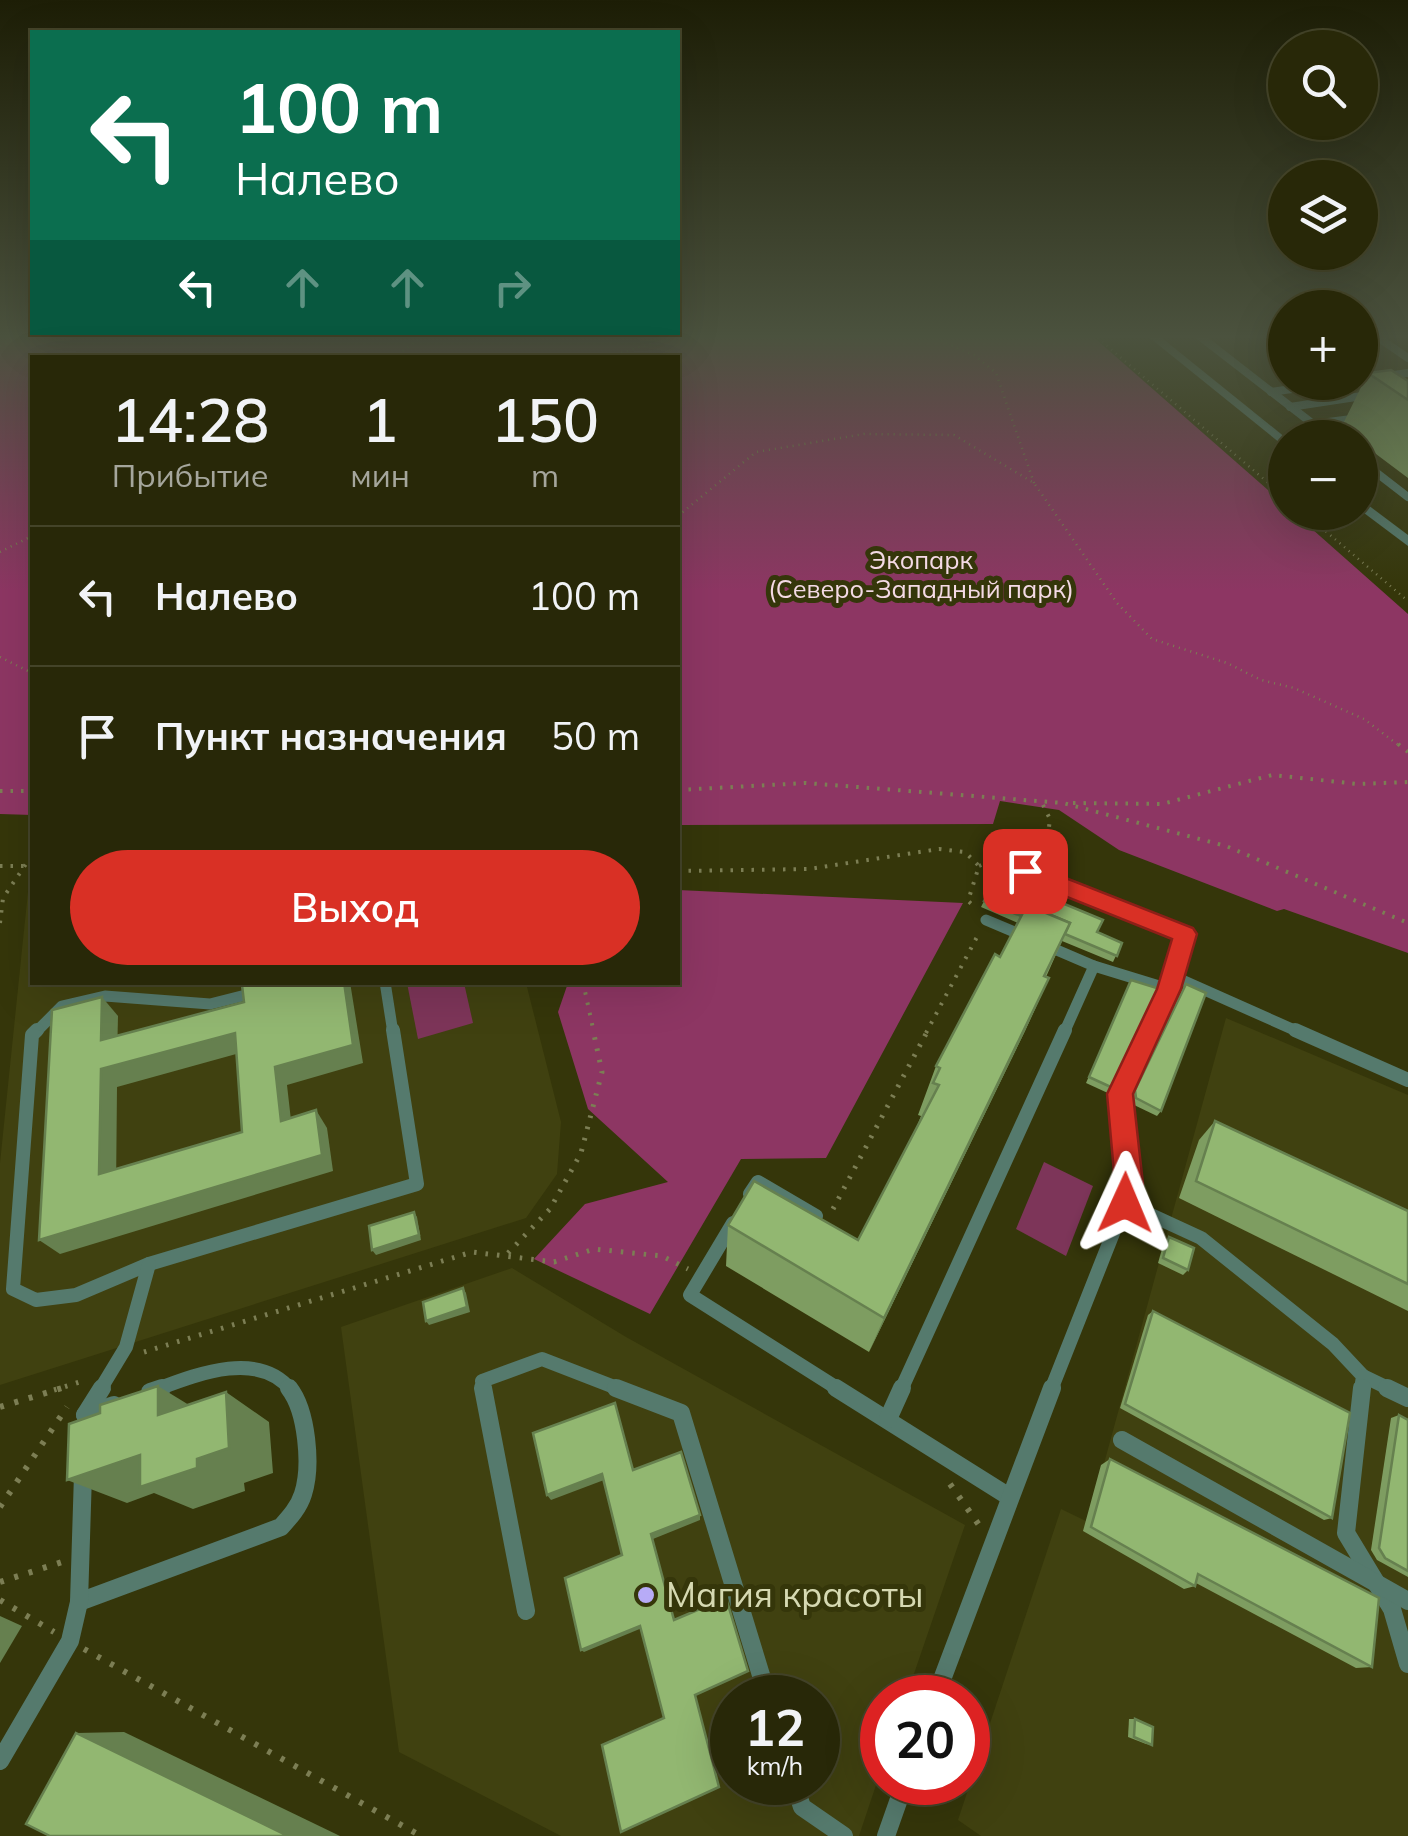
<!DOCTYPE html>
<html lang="ru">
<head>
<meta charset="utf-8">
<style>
  :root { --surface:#282808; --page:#343416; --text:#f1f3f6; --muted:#a5a69c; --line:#444429; --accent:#d93025 }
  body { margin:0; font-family:Mulish,sans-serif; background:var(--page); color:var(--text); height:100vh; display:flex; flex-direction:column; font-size:38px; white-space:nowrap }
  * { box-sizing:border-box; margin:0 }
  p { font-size:32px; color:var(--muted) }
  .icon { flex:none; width:55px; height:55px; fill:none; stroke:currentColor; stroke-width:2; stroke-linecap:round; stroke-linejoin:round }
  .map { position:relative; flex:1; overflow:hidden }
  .panel { position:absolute; left:30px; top:355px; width:650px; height:630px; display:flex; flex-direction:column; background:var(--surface); border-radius:0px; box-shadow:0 10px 40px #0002,0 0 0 2px var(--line) }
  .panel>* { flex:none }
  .guide { position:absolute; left:30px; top:30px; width:650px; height:305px; border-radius:0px; box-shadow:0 10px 40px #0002,0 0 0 2px var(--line); background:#0b6e4f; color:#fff; overflow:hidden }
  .fabs { position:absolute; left:1268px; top:30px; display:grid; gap:20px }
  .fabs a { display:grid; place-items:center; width:110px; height:110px; border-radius:50%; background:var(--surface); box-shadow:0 10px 40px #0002,0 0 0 2px var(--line); font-size:50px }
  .speed { position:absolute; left:710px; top:1675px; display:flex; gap:20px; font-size:50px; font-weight:700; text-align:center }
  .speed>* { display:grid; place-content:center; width:130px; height:130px; border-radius:50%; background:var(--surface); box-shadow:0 10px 40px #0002,0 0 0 2px var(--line); line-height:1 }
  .speed small { font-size:25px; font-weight:400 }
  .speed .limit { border:15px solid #d22; background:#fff; color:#111 }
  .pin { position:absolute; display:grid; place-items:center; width:85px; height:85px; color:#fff; margin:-42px; border-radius:20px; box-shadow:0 5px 15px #0006 }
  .me { position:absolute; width:110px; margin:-55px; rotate:1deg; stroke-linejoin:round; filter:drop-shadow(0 0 8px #0008) }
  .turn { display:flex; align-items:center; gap:35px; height:210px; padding:0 40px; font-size:45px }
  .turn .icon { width:130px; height:130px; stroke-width:2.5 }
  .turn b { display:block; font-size:70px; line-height:85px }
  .lanes { display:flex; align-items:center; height:95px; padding:0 40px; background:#0003; justify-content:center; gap:50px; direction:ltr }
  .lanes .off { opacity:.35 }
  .eta { display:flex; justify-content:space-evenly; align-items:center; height:170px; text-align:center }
  .eta b { font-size:60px; font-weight:600; line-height:70px }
  .button { display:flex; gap:20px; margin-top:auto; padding:20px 40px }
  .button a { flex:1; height:115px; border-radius:60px; background:var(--accent); color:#fff; font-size:40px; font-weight:600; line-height:115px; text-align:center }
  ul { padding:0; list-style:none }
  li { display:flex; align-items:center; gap:30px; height:140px; padding:0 40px; border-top:2px solid var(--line) }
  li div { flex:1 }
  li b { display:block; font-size:38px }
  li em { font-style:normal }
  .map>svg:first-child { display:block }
  .built { fill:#404110; fill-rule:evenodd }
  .green { fill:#7d3559 }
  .forest { fill:#8d3663 }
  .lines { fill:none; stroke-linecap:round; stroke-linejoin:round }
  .path-far3 { stroke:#7c7e54; stroke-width:2.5; stroke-dasharray:1 5; stroke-linecap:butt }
  .path-far2 { stroke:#7c7e54; stroke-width:4; stroke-dasharray:2.5 8; stroke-linecap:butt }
  .path-far1 { stroke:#7c7e54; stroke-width:5; stroke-dasharray:2.5 9; stroke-linecap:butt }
  .path { stroke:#7c7e54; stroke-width:6; stroke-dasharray:4 11; stroke-linecap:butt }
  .service-far3 { stroke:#557a6d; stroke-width:8 }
  .service-far2 { stroke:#557a6d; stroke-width:11 }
  .service-far1 { stroke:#557a6d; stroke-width:14 }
  .service { stroke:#557a6d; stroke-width:18 }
  .tertiary { fill:#557a6d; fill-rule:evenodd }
  .wall { fill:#7e9d61 }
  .shaded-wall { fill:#66804f }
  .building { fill:#92b771; stroke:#66804f; stroke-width:2.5; fill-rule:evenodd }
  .route { fill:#d93025; stroke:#8d1f18; stroke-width:2.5 }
  .poi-dot { fill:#b7abf7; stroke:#35360a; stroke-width:4 }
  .labels { text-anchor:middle; stroke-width:10; stroke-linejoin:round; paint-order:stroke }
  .far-park-label { font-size:25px; fill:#f4dae5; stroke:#35360a }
  .near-poi-label { font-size:35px; fill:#d6d9b2; stroke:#35360a; text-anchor:start }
</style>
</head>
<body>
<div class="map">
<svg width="1408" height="1836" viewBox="0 0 1408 1836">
  <rect width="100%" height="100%" fill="#35360a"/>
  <!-- built -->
  <g class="built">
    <path d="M29,882H32V982L526,983L561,1122L557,1174L526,1218L0,1385V1163Z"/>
    <path d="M1226,1018L1408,1095V1836H981L958,1820L1061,1509L1088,1522Z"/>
    <path d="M512,1268L626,1337L965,1525L906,1697L882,1698V1767L859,1836H561L399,1752L341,1327ZM732,1698H818V1782H732Z"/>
  </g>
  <!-- green -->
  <g class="green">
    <path d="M407,983H464L473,1023L418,1039Z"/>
    <path d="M1044,1162L1093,1186L1066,1256L1016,1229Z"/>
  </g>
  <!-- forest -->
  <g class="forest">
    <path d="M0,334H1090L1285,505V512L1294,513L1408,614V953L1284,909L1277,911L1119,850L1059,810L1000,801L993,824L678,825V358H32V815L0,814Z"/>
    <path d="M678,890L963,903L826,1158L741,1159L650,1314L534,1259L585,1204L668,1182L588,1109L558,1012L568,983L678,982Z"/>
  </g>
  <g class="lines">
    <!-- path-far3 -->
    <g class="path-far3">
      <path d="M924,334L974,355L996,373L1034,483"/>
      <path d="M1093,334L1285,497"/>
      <path d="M0,346L23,334"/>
      <path d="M393,358L426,334"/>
      <path d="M604,358L667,339L745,334"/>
      <path d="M1303,512L1408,601"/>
      <path d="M678,516L756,452L864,434L954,435L1034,483L1117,603L1152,639L1227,663L1261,680L1294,688L1364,719L1401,747"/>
      <path d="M0,552L32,536"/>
      <path d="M0,657L32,673"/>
    </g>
    <!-- path-far2 -->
    <g class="path-far2">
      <path d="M1398,744L1408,752"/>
      <path d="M678,790L806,783L1063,803L1226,846L1408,923"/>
      <path d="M0,791H32"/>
      <path d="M1073,803L1162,804L1272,775L1358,784L1408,782"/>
      <path d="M0,866H32"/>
      <path d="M979,866L1048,835L1050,819L1041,801"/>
      <path d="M678,871L809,869L939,849L965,852L979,866L968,901L975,907"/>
      <path d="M0,923L3,898L32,855"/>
      <path d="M583,982L594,1033"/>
      <path d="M926,1033L978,935"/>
    </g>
    <!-- path-far1 -->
    <g class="path-far1">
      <path d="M833,1209L928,1030"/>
      <path d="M508,1253L550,1209L581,1153L602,1072L593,1030"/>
      <path d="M144,1352L472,1252L554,1262L594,1249L662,1256L688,1269"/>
      <path d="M54,1390L86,1380"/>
    </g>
    <!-- path -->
    <g class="path">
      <path d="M0,1407L62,1388"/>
      <path d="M950,1484L979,1525"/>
      <path d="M0,1507L67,1407"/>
      <path d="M0,1582L62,1562"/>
      <path d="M0,1600L54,1632"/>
      <path d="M84,1649L421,1836"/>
    </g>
    <!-- service-far3 -->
    <g class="service-far3">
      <path d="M1197,334L1313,424L1359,418"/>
      <path d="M1373,334L1408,358"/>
      <path d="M1360,380L1408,373"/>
      <path d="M1271,392L1340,382"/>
      <path d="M1290,407L1369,395"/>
      <path d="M1313,424L1330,438"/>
      <path d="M1360,460L1408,497"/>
    </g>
    <!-- service-far2 -->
    <g class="service-far2">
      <path d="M1025,871L1185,934L1169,989L1149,1033"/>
      <path d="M986,920L1024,936"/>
      <path d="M1045,945L1094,966L1064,1033"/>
      <path d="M1094,966L1169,989"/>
      <path d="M1173,976L1301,1033"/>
      <path d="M385,982L393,1033"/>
      <path d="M35,1033L62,1006L105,996L210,1004L258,992"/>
    </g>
    <!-- service-far1 -->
    <g class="service-far1">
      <path d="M37,1030L32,1035L13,1289L36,1300L76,1295L149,1264L417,1184L393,1030"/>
      <path d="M1295,1030L1408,1080"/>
      <path d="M750,1194L758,1182L816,1216"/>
      <path d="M1125,1203L1201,1238L1333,1344L1363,1376L1361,1390"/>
      <path d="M733,1223L690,1295L840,1390"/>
      <path d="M1363,1376L1392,1390"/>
      <path d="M100,1390L126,1347L149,1264"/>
      <path d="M155,1390C195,1375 258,1349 291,1390"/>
      <path d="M484,1390L482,1381L542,1359L622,1390"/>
      <path d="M901,1390L1065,1030"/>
      <path d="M1051,1390L1125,1203L1129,1184L1120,1094L1150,1030"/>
    </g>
    <!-- service -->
    <g class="service">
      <path d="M483,1388L526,1611"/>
      <path d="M616,1388L681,1413L768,1698"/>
      <path d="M836,1388L1008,1496"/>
      <path d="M1362,1388L1346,1533L1392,1609L1408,1664"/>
      <path d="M1387,1388L1408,1398"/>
      <path d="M150,1392L162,1388"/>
      <path d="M85,1415L114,1405"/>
      <path d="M85,1415L102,1388"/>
      <path d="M888,1419L902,1388"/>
      <path d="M1122,1440L1408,1601"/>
      <path d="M79,1602L281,1527C290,1517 299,1507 303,1494C312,1466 307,1411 289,1388"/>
      <path d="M935,1698L1052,1388"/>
      <path d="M0,1761L70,1641L79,1602L83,1474"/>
      <path d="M794,1782L802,1807L844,1836"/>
      <path d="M886,1836L905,1782"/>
    </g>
    <!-- tertiary -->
    <g class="tertiary">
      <path d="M1145,334H1157L1286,438L1285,447Z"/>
      <path d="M1360,499L1408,535V546L1360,510Z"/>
    </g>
  </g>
  <!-- wall -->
  <g class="wall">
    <path d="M1368,373L1408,381V478L1360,442V438H1354L1341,428Z"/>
    <path d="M1031,853L1028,860L1020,865L1021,871L1015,883L1097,932L1122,943L1113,962L1062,941L1046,977L1049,978L1025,1031L869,1352L726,1266L728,1225L858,1240L917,1126L921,1116L918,1115L936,1066L1000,957L1018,923L981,907L984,901Z"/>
    <path d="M1131,980L1113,1088L1110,1094L1086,1083Z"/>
    <path d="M1186,984L1161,1111L1157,1116L1132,1104L1131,1096Z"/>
    <path d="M1215,1121L1408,1211V1311L1179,1198L1199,1140Z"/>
    <path d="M1169,1237L1188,1270L1183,1275L1158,1263L1164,1242Z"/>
    <path d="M1153,1311L1332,1518L1324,1520L1120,1408L1148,1315Z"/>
    <path d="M1399,1415L1408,1420V1577L1377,1560L1371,1550L1391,1418Z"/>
    <path d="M1110,1459L1372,1667L1356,1668L1196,1583L1195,1586L1184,1589L1083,1531L1101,1465Z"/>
    <path d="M1129,1719H1135L1152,1745L1146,1744L1128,1737Z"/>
  </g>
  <!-- shaded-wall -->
  <g class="shaded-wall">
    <path d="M1031,853L1028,860L1017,867L1019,860Z"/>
    <path d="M1049,978L1025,1031L869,1352L884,1318Z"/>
    <path d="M344,982H350L363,1063L287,1085L293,1138L281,1121L275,1067Z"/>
    <path d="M102,997L118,1016L117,1058L101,1040Z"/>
    <path d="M235,1033L247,1051L117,1087L116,1190L99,1174L101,1069Z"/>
    <path d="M316,1110L327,1128L333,1171L60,1254L39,1240Z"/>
    <path d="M414,1212L417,1217L421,1240L376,1255L372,1250Z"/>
    <path d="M463,1288L466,1293L470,1312L429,1325L426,1321Z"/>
    <path d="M158,1386L207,1416L158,1415Z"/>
    <path d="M226,1392L269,1422L273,1473L244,1483L245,1491L193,1509L154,1493L127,1503L67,1480L140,1455L197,1459Z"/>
    <path d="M602,1474L604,1480L551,1500L547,1495Z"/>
    <path d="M700,1515V1520L653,1539L651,1534Z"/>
    <path d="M0,1616L22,1626L0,1663Z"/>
    <path d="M640,1626L642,1628L584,1652L581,1650Z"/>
    <path d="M124,1732L340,1836H288L76,1733Z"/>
  </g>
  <!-- building -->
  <g class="building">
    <path d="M1391,370L1408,381V400L1368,373Z"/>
    <path d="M1014,846L1031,853L1019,860L1021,871L1014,883L1103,920L1097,932L1122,943L1117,956L1065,934L1070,923L1027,905L1021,916L984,901Z"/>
    <path d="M1027,905L1070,923L1044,976L1049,978L884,1318L728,1225L754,1181L858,1240L939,1085L933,1083L940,1068L936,1066L995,954L1000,957Z"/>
    <path d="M1131,980L1160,989L1113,1088L1089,1077Z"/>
    <path d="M251,982H344L353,1045L275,1067L281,1121L316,1110L322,1155L39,1240L52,1010L102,997L101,1040L244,1002L242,985ZM235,1033L242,1132L99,1174L101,1069Z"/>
    <path d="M1186,984L1206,993L1161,1111L1136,1098L1135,1090Z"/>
    <path d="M1215,1121L1408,1211V1284L1196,1181Z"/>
    <path d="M414,1212L419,1235L372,1250L369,1226Z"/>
    <path d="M1169,1237L1194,1248L1188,1270L1163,1258Z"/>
    <path d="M463,1288L467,1307L426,1321L423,1302Z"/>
    <path d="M1153,1311L1350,1413L1332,1518L1125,1404Z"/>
    <path d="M158,1386V1415L226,1392L229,1448L197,1459V1468L140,1487V1455L67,1480L69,1424L100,1413V1405Z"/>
    <path d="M615,1403L633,1470L681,1452L700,1515L651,1534L674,1620L726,1598L748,1671L695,1695L719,1787L621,1832L602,1745L664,1718L640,1626L581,1650L565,1578L622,1555L602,1474L547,1495L533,1433Z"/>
    <path d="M1399,1415L1408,1420V1571L1385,1558L1379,1548Z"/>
    <path d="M1110,1459L1379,1598L1372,1667L1198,1574L1195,1586L1091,1527Z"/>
    <path d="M1135,1719L1153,1727L1152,1745L1134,1737Z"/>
    <path d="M76,1733L288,1836H50L26,1824Z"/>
  </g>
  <!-- sky -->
  <linearGradient id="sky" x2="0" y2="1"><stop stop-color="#1d1e06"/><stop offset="0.57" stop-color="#4b523e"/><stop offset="1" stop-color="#4b523e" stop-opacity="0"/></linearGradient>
  <rect width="1408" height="591" fill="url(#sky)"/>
  <!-- route -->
  <path class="route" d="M1025,862L1193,928L1197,934L1181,989L1133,1094L1143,1184L1135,1212L1125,1216L1115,1212L1111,1203L1115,1184L1107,1094L1157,989L1172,939L1017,877L1014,871L1017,865Z"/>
  <!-- markers -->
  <circle class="poi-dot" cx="646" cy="1595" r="10"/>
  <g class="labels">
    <!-- far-park labels -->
    <g class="far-park-label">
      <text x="921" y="569">Экопарк<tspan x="921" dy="29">(Северо-Западный парк)</tspan></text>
    </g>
    <!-- near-poi labels -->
    <g class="near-poi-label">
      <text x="666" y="1607">Магия красоты</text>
    </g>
  </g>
</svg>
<div class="fabs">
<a><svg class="icon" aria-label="search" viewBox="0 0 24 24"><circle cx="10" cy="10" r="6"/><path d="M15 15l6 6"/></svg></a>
<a><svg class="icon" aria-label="layers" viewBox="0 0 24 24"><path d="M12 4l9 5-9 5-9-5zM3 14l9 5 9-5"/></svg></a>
<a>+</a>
<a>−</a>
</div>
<div class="speed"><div>12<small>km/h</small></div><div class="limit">20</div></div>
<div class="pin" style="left:1025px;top:871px;background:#d93025"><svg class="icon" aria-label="arrive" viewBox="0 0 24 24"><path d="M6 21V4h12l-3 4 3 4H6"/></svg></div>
<svg class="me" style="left:1125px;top:1203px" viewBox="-20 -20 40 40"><path d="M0-17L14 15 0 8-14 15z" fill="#d93025" stroke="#fff" stroke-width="4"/></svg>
<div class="guide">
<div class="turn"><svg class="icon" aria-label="left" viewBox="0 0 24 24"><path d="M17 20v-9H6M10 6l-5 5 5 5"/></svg><div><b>100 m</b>Налево</div></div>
<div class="lanes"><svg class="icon" aria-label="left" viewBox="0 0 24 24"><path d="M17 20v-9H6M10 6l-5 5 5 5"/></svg><svg class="icon off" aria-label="ahead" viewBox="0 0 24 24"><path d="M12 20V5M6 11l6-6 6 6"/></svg><svg class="icon off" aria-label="ahead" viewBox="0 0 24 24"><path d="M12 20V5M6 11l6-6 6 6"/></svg><svg class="icon off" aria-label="right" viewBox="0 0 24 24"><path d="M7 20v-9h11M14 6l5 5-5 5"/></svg></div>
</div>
<section class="panel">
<div class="eta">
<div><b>14:28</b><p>Прибытие</p></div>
<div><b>1</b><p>мин</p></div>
<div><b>150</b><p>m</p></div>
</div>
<ul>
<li><svg class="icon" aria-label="left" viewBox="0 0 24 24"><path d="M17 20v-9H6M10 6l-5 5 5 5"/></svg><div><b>Налево</b></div><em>100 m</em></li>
<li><svg class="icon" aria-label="arrive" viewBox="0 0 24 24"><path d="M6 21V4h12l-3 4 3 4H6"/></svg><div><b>Пункт назначения</b></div><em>50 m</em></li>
</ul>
<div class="button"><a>Выход</a></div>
</section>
</div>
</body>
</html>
